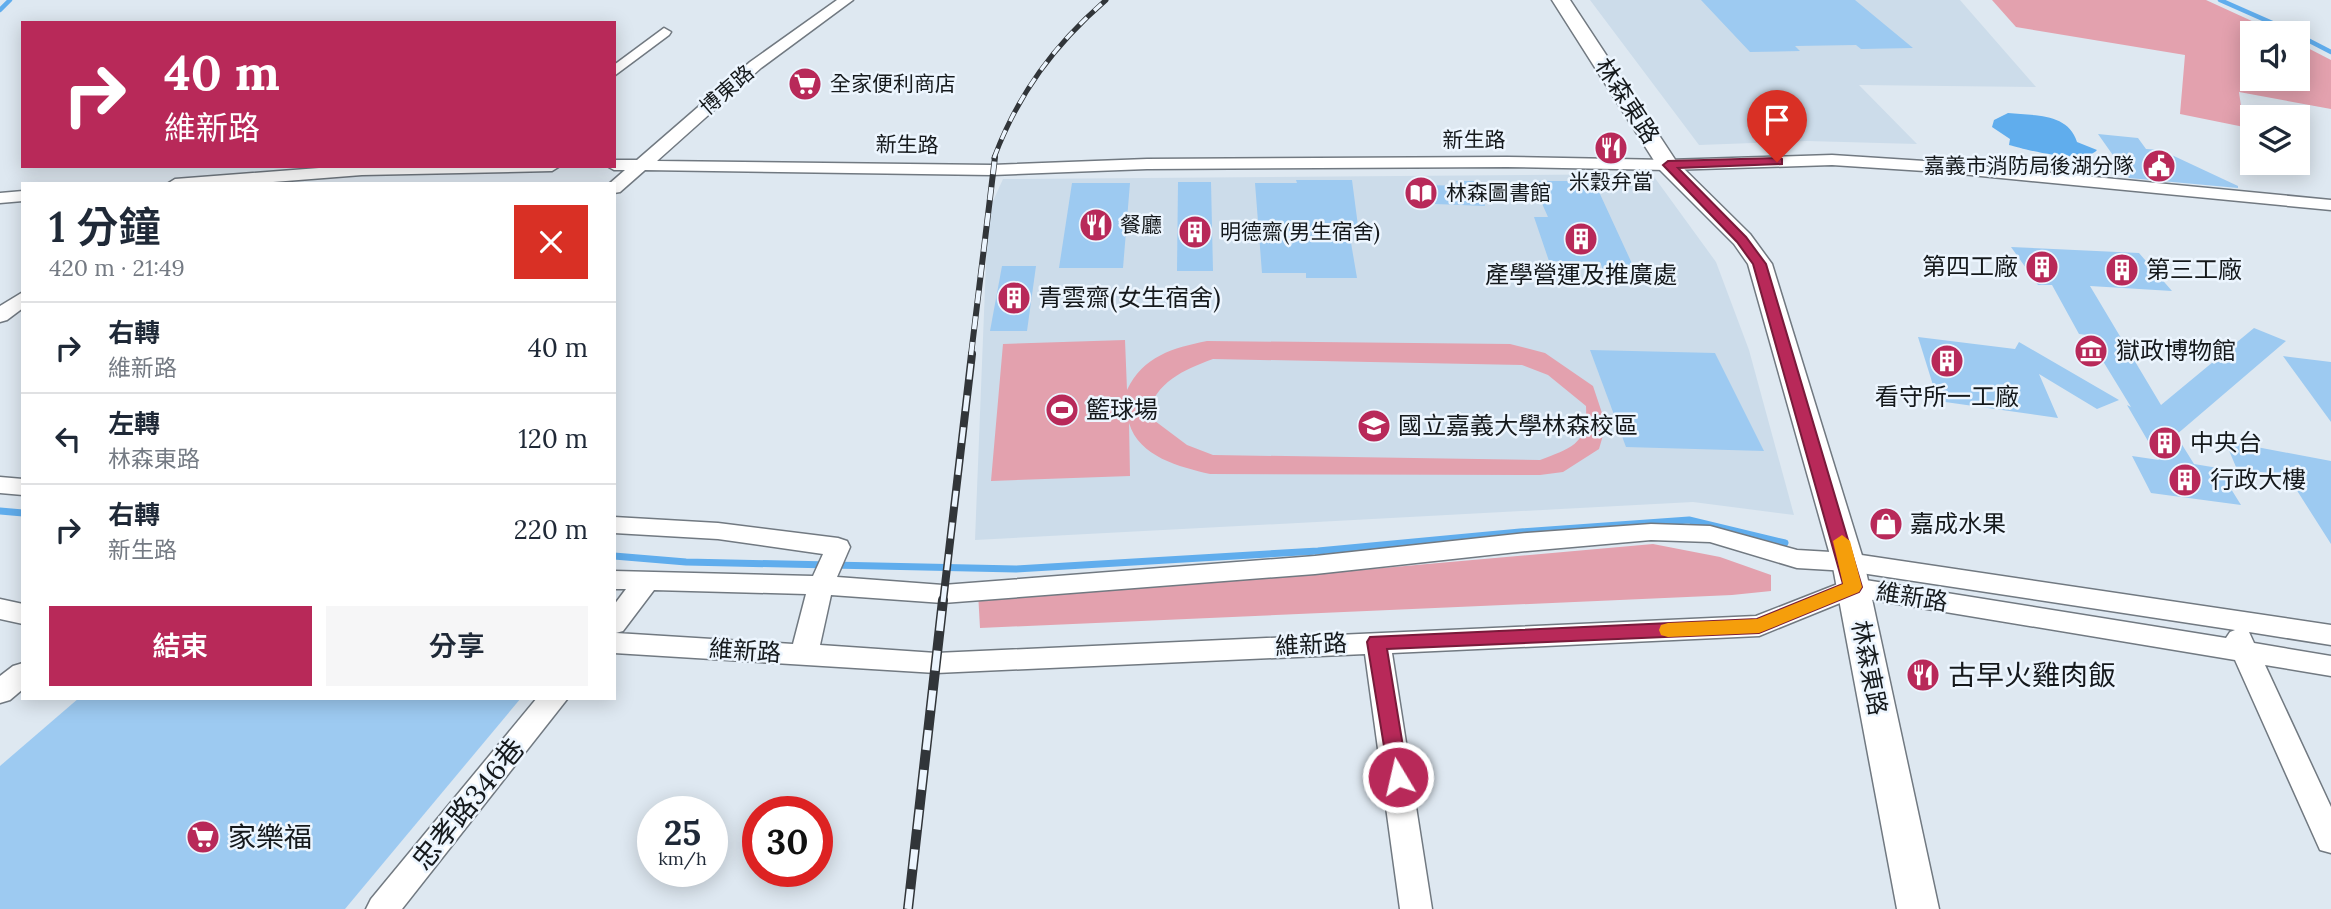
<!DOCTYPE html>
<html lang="zh-TW">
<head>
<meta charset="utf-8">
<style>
  :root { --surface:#fff; --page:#f6f6f7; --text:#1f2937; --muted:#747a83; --line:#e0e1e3; --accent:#b82959 }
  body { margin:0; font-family:Lora,"Noto Sans TC",serif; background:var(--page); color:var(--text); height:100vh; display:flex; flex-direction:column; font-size:26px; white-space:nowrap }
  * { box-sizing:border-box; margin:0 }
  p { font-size:23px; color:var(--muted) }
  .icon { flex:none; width:38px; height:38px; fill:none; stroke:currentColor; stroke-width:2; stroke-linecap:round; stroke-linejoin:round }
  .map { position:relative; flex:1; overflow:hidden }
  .drawer { position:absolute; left:21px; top:182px; width:595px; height:518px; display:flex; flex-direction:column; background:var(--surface); border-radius:0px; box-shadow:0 4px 18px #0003 }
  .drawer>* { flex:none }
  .guide { position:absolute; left:21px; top:21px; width:595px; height:147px; border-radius:0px; box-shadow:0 4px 18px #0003; background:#b82959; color:#fff; overflow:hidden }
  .buttons { position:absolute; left:2240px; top:21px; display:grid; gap:14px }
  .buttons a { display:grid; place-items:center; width:70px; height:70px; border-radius:0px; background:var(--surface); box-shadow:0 4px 18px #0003; font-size:35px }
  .speed { position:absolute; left:637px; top:796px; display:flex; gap:14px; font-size:35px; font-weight:700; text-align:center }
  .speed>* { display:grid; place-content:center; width:91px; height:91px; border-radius:50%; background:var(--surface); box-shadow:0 4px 18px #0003; line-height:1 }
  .speed small { font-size:18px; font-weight:400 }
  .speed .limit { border:10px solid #d22; background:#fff; color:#111 }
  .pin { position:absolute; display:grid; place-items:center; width:60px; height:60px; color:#fff; margin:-72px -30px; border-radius:50% 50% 50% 0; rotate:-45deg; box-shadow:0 0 7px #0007 }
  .pin .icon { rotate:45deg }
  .me { position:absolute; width:77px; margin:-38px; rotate:351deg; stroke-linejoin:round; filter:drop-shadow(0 0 5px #0008) }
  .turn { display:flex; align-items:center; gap:24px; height:147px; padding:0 28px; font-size:32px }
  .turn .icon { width:91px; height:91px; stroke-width:2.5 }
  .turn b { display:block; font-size:49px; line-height:60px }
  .round { display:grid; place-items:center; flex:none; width:74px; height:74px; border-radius:0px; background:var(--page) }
  .headline { display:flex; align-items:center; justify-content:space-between; height:119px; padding:0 28px }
  h1 { font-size:42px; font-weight:600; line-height:52px }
  .cta { display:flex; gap:14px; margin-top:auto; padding:14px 28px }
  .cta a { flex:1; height:80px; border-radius:0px; background:var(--accent); color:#fff; font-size:28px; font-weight:600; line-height:80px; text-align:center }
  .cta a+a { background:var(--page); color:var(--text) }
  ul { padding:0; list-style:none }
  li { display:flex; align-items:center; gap:21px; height:91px; padding:0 28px; border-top:2px solid var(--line) }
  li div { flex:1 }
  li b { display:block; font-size:26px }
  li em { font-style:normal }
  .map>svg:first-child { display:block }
  .built { fill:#ccdcea }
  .green { fill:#e3a1ae; fill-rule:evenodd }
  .water { fill:#60aded }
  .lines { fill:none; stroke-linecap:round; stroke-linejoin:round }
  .stream-far1 { stroke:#60aded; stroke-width:4.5 }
  .stream { stroke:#60aded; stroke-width:7 }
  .building { fill:#9dcaf1 }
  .minor-casing { stroke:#717981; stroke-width:3 }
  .major-casing { stroke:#717981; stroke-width:3 }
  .minor { fill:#fff; fill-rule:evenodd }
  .major { fill:#fff; fill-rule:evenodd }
  .rail-far3-casing { stroke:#313539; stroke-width:5 }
  .rail-far2-casing { stroke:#313539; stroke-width:6 }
  .rail-far1-casing { stroke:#313539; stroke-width:8 }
  .rail-casing { stroke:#313539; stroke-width:10 }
  .rail-far3 { stroke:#ecf5fe; stroke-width:3.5; stroke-dasharray:10; stroke-linecap:butt }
  .rail-far2 { stroke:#ecf5fe; stroke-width:4.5; stroke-dasharray:13; stroke-linecap:butt }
  .rail-far1 { stroke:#ecf5fe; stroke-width:5; stroke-dasharray:16; stroke-linecap:butt }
  .rail { stroke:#ecf5fe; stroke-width:7; stroke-dasharray:20; stroke-linecap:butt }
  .route { fill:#b82959; stroke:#781b3a; stroke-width:2 }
  .slow { fill:#f59e0b }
  .labels { text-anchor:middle; stroke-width:5; stroke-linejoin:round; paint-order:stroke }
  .far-poi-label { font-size:21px; fill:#15191c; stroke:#ecf5fe; text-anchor:start }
  .far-street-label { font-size:21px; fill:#15191c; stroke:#ecf5fe }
  .street-label { font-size:24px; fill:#15191c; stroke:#ecf5fe }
  .poi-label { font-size:24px; fill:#15191c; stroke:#ecf5fe; text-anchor:start }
  .near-poi-label { font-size:28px; fill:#15191c; stroke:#ecf5fe; text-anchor:start }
  .near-street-label { font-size:28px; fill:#15191c; stroke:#ecf5fe }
</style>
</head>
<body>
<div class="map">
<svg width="2331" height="909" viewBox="0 0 2331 909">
  <rect width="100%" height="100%" fill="#dee8f1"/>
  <!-- built -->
  <g class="built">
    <path d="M1590,0H1960L2036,87L1859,85L1917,144L1807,141L1699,145Z"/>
    <path d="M1652,174L1716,262L1749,350L1794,515L1693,502L975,540L988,212L1003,179Z"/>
  </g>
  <!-- green -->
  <g class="green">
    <path d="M1992,0H2206L2278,33H2252V79H2298V43L2331,60V109L2239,92L2244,127L2180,114L2185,55L2016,27Z"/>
    <path d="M1125,340L1127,390C1143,356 1173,348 1207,341L1510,344L1545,353L1593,386L1606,425L1599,449L1563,472L1540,475L1210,474C1180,467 1139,457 1129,423L1130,476L991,481L1003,344ZM1213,359L1522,365L1548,375L1586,406C1588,444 1572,448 1540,460L1213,455L1187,445L1147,415C1156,382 1183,370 1213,359Z"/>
    <path d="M1653,544L1720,557L1771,575V591L1732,595L980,628L978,592L1258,579Z"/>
  </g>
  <!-- water -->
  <path class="water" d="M2008,113C2033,116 2068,112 2077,142L2097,150C2084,165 2027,150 2009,145L2010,139L1992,127L1994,120Z"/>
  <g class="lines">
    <!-- stream-far1 -->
    <g class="stream-far1">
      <path d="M2220,0L2295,33"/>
      <path d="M0,10L10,0"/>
      <path d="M2298,35L2331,52"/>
    </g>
    <!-- stream -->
    <g class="stream">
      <path d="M0,511L23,513"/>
      <path d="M614,556L686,562L1016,569L1318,551L1520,532L1689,520L1785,543"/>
    </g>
  </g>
  <!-- building -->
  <g class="building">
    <path d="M1701,0H1855L1913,48L1861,49L1856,45L1795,46L1800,51L1750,52Z"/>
    <path d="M2098,134L2138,138L2146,149L2161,150L2238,186V188L2129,178Z"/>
    <path d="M1296,180H1352L1358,226L1348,225L1357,278H1306V273H1262L1255,183H1297Z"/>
    <path d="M1456,181H1478L1485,206L1435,204L1430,185L1458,186Z"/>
    <path d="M1532,181H1594L1640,281H1607L1600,262L1549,261L1534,217H1548Z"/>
    <path d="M1178,182H1211L1213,271H1177Z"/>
    <path d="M1072,183H1130L1123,268H1059Z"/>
    <path d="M2011,247L2139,253L2172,291L2090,286L2161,405L2254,328L2286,341L2176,435L2194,464L2218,468L2241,505L2151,493L2132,456L2159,460L2127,405L2131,407L2087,335L2079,334L2052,285H2038Z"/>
    <path d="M1002,266H1036L1027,331H990Z"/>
    <path d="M1918,337L2015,349L2019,342L2119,400L2097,409L2039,374L2058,418L1938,401Z"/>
    <path d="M1590,350L1715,353L1764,451L1626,447Z"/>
    <path d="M2283,356L2331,362V422Z"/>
    <path d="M2225,441L2331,461V544L2289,478L2236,467Z"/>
    <path d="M79,698H521L345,909H0V766Z"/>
  </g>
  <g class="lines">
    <defs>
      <g id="minor">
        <path d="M837,0H853L761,68L657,161L992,165L1147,159L1507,157L1668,160L1832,155L1940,162L2331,200V210L1940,172L1832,165L1668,170L1507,167L1147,169L992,175L645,170L620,192L614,193V184H609L625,170H614L607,166H614V160H637L750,62Z"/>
        <path d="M664,28L671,32L669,35L614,76V65Z"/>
        <path d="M345,166H560L552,171L362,175L246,184H167L175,179Z"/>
        <path d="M23,191V201L0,203V193Z"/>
        <path d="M23,292V308L7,320L0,322V306Z"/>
        <path d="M0,477L23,479V495L0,493Z"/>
        <path d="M614,517L718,523L838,538L847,541L850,547L837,577L943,585L1315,556L1527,533L1651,524L1710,526L1797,550L1848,553L2331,625V645L2249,632L2254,643L2331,656V676L2265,665L2331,807V853L2320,850L2235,660L1855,597L1759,636L1392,653L1432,909H1400L1365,654L936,673L614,653V605L626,589H614V571L813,576L823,554L718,539L614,533ZM1651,540L1710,542L1797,568L1848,571L2235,630L2230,632L2226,638L1853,578L1756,616L936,653L820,645L831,595L943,603L1315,574L1527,551ZM654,590L806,594L793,644L616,633L623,631Z"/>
        <path d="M0,599L23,604V624L0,619Z"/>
        <path d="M23,663V689L10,700L0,703V676L13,666Z"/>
        <path d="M537,698H568L402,909H366L371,899Z"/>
      </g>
      <path id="major" d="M1552,0H1570L1676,161L1750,234L1772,264L1864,562L1939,909H1897L1832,562L1748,264L1734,244L1660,170Z"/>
    </defs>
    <!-- minor casing -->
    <use href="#minor" class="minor-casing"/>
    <!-- major casing -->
    <use href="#major" class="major-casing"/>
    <!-- minor -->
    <use href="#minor" class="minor"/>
    <!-- major -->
    <use href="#major" class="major"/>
    <defs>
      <path id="rail-far3" d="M994,158C1018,94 1054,45 1106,0"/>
      <path id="rail-far2" d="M971,355L995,157"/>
      <path id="rail-far1" d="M943,602L972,354"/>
      <path id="rail" d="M908,909L943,600"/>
    </defs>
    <!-- rail-far3 casing -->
    <use href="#rail-far3" class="rail-far3-casing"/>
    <!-- rail-far2 casing -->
    <use href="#rail-far2" class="rail-far2-casing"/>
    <!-- rail-far1 casing -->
    <use href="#rail-far1" class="rail-far1-casing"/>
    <!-- rail casing -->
    <use href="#rail" class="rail-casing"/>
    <!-- rail-far3 -->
    <use href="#rail-far3" class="rail-far3"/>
    <!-- rail-far2 -->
    <use href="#rail-far2" class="rail-far2"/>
    <!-- rail-far1 -->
    <use href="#rail-far1" class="rail-far1"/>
    <!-- rail -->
    <use href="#rail" class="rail"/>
  </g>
  <!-- route -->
  <path class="route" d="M1777,158L1782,159V164L1678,168L1746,237L1766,264L1862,587L1859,592L1759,633L1387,649L1408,777L1405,783L1398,786L1390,783L1367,642L1370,637L1757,619L1843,584L1753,264L1737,242L1663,165L1668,161Z"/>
  <!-- slow -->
  <path class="slow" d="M1842,535L1850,541L1862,587L1859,592L1759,633L1668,637L1661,635L1659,630L1661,625L1668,623L1757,619L1843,584L1833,541Z"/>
  <!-- icons -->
  <defs>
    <symbol id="supermarket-disc" viewBox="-11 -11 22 22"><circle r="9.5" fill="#b82959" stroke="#ecf5fe"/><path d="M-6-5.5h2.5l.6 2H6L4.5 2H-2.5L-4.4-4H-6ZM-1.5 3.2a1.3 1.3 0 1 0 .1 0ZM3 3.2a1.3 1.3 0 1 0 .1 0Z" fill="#fff"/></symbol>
    <symbol id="restaurant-disc" viewBox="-11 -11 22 22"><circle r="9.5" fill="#b82959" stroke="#ecf5fe"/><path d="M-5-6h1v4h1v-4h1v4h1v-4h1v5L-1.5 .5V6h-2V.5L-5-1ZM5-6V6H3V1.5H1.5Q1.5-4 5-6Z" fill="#fff"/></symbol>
    <symbol id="civic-disc" viewBox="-11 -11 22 22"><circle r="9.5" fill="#b82959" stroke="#ecf5fe"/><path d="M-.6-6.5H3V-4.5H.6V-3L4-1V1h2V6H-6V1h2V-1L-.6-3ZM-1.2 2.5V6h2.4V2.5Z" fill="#fff"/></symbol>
    <symbol id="library-disc" viewBox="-11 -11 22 22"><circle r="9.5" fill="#b82959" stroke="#ecf5fe"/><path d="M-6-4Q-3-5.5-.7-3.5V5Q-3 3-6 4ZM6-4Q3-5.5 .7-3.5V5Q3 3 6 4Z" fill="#fff"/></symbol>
    <symbol id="building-disc" viewBox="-11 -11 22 22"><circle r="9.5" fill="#b82959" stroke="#ecf5fe"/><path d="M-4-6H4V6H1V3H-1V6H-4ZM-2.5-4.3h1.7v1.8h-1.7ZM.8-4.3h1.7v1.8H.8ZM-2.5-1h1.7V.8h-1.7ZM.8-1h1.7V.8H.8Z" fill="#fff"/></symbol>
    <symbol id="museum-disc" viewBox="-11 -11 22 22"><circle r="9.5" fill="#b82959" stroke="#ecf5fe"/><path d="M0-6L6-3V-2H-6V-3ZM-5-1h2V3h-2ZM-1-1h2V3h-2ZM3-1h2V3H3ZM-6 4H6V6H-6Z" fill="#fff"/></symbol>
    <symbol id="stadium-disc" viewBox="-11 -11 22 22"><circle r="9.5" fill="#b82959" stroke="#ecf5fe"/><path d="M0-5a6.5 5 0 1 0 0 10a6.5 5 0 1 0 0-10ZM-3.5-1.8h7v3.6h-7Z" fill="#fff"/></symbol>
    <symbol id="university-disc" viewBox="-11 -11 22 22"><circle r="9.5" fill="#b82959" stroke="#ecf5fe"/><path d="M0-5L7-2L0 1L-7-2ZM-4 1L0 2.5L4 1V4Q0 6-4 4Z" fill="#fff"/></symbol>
    <symbol id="shop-disc" viewBox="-11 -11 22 22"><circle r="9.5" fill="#b82959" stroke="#ecf5fe"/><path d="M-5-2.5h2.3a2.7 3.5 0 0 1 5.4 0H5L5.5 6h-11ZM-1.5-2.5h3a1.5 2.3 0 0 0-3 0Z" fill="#fff"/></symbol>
  </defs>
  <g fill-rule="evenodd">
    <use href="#supermarket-disc" x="786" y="65" width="38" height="38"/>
    <use href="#restaurant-disc" x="1592" y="129" width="38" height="38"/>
    <use href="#civic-disc" x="2140" y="147" width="38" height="38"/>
    <use href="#library-disc" x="1402" y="174" width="38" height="38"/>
    <use href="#restaurant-disc" x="1077" y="206" width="38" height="38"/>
    <use href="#building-disc" x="1176" y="213" width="38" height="38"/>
    <use href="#building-disc" x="1562" y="220" width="38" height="38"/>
    <use href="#building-disc" x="2023" y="248" width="38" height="38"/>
    <use href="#building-disc" x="2103" y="251" width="38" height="38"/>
    <use href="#building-disc" x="995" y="279" width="38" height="38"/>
    <use href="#museum-disc" x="2072" y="332" width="38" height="38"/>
    <use href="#building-disc" x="1928" y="342" width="38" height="38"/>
    <use href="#stadium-disc" x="1043" y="391" width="38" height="38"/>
    <use href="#university-disc" x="1355" y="407" width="38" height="38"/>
    <use href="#building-disc" x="2146" y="424" width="38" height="38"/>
    <use href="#building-disc" x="2166" y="461" width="38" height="38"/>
    <use href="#shop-disc" x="1867" y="505" width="38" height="38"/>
    <use href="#restaurant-disc" x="1904" y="656" width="38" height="38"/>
    <use href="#supermarket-disc" x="184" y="818" width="38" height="38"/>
  </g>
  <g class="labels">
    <!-- far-poi labels -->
    <g class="far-poi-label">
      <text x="830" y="91">全家便利商店</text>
      <text x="2134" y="173" text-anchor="end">嘉義市消防局後湖分隊</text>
      <text x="1611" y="189" text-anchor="middle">米穀弁當</text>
      <text x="1446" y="200">林森圖書館</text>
      <text x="1120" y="232">餐廳</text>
      <text x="1220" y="239">明德齋(男生宿舍)</text>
    </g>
    <!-- far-street labels -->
    <g class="far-street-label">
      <text transform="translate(727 90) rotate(-41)" y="7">博東路</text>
      <text x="1474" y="147">新生路</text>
      <text transform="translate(907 145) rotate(1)" y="7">新生路</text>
    </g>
    <!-- street labels -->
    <g class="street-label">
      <text transform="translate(1627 101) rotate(57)" y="8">林森東路</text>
      <text transform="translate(1912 597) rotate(9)" y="8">維新路</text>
      <text transform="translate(1311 645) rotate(-3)" y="8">維新路</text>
      <text transform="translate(745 651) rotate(4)" y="8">維新路</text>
      <text transform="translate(1869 668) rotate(79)" y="8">林森東路</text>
    </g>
    <!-- poi labels -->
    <g class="poi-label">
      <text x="2018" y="275" text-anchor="end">第四工廠</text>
      <text x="2146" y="278">第三工廠</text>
      <text x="1581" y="283" text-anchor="middle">產學營運及推廣處</text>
      <text x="1038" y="306">青雲齋(女生宿舍)</text>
      <text x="2116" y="359">獄政博物館</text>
      <text x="1947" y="405" text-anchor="middle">看守所一工廠</text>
      <text x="1086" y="418">籃球場</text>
      <text x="1398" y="434">國立嘉義大學林森校區</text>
      <text x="2190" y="451">中央台</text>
      <text x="2210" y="488">行政大樓</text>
      <text x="1910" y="532">嘉成水果</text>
    </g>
    <!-- near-poi labels -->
    <g class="near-poi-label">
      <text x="1948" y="685">古早火雞肉飯</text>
      <text x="228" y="847">家樂福</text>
    </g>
    <!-- near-street labels -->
    <g class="near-street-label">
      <text transform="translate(468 804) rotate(-51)" y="10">忠孝路346巷</text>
    </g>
  </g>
</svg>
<div class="buttons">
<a><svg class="icon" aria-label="sound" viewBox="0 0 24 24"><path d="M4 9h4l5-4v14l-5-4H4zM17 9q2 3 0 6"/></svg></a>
<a><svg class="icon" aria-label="layers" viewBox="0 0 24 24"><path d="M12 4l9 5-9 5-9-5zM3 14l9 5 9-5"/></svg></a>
</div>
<div class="speed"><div>25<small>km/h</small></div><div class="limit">30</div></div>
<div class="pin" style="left:1777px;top:162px;background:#d93025"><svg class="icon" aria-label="arrive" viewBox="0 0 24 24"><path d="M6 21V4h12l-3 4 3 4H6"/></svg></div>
<svg class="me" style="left:1398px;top:777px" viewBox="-20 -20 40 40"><circle r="17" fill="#b82959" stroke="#fff" stroke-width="3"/><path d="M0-11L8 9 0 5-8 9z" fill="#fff"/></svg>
<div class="guide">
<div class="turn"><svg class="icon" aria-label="right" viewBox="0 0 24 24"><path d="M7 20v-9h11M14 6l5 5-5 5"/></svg><div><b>40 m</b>維新路</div></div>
</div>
<section class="drawer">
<div class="headline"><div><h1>1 分鐘</h1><p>420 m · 21:49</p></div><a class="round" style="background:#d93025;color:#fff"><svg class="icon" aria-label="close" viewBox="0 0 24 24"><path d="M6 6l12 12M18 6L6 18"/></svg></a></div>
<ul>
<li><svg class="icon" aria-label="right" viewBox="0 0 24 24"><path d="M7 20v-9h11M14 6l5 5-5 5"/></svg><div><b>右轉</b><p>維新路</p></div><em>40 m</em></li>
<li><svg class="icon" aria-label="left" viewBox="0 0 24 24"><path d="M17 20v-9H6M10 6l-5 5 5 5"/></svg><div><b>左轉</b><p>林森東路</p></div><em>120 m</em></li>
<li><svg class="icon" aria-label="right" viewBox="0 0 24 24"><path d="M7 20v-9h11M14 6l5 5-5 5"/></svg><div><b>右轉</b><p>新生路</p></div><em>220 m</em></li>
</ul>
<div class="cta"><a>結束</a><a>分享</a></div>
</section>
</div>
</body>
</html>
